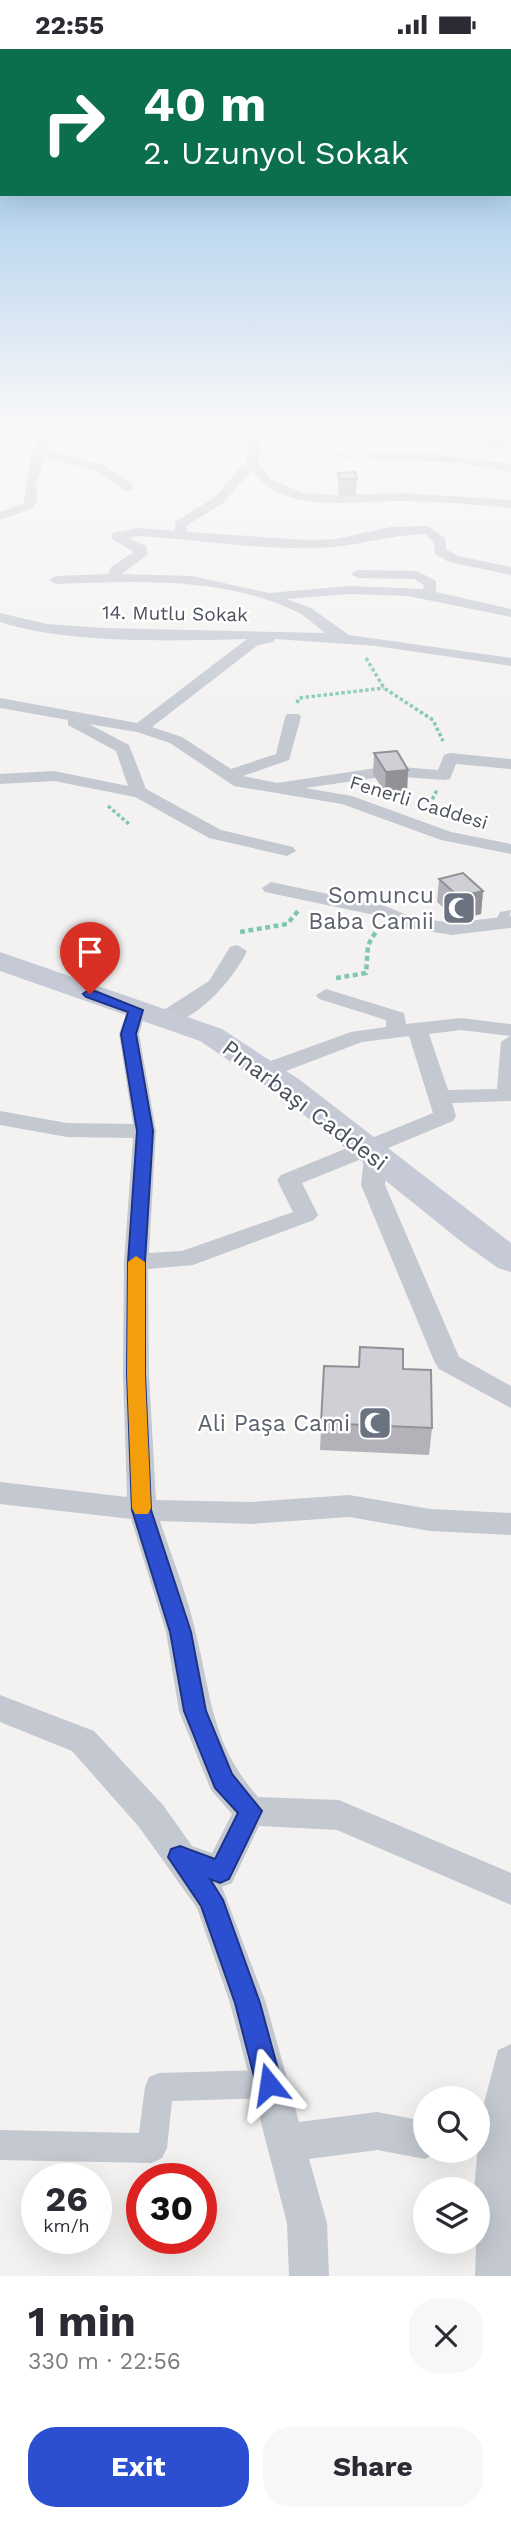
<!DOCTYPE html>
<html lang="en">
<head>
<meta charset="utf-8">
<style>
  :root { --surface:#fff; --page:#f7f7f7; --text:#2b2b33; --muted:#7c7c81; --accent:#2c4fd2 }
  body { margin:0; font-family:"Work Sans",sans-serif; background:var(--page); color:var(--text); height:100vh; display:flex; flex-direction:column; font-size:26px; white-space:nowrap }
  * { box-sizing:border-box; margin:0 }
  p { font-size:23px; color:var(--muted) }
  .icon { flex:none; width:38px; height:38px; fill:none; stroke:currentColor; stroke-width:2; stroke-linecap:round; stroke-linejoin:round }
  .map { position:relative; height:2227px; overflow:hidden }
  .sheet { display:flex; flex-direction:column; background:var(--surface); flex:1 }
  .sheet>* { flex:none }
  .hud { position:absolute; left:0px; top:0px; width:511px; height:147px; box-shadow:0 7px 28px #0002; background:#0b6e4f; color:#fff; overflow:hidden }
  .buttons { position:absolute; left:413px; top:2037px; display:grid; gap:14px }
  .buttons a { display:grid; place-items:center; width:77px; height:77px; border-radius:50%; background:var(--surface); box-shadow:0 7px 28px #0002; font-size:35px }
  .speed { position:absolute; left:21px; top:2114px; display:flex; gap:14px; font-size:35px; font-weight:700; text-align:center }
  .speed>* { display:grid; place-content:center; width:91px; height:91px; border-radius:50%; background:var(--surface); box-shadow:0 7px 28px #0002; line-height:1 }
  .speed small { font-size:18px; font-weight:400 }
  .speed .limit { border:10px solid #d22; background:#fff; color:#111 }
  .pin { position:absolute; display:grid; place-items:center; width:60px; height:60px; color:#fff; margin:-72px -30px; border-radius:50% 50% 50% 0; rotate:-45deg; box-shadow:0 0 7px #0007 }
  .pin .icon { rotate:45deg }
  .me { position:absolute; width:77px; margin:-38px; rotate:345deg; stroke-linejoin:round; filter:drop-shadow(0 0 5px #0008) }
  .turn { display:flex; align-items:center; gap:24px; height:147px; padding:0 28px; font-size:32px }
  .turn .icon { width:91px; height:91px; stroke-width:2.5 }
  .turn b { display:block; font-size:49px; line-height:60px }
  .round { display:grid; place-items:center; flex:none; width:74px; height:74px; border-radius:28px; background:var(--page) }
  .headline { display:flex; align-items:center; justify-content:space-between; height:119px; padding:0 28px }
  h1 { font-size:42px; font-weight:700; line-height:52px }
  .cta { display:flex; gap:14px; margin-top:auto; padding:14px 28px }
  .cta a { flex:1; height:80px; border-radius:28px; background:var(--accent); color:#fff; font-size:28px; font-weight:700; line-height:80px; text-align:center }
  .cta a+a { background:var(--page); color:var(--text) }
  .status { display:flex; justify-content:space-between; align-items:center; height:49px; padding:0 35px; background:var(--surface); direction:ltr }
  .status svg { height:19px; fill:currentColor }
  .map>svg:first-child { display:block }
  .green { fill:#c5ebdd }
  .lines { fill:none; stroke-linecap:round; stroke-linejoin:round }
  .path-far2 { stroke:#80c6b4; stroke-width:2.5; stroke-dasharray:2.5 2; stroke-linecap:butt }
  .path-far1 { stroke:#80c6b4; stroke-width:3.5; stroke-dasharray:3.5 2.5; stroke-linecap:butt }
  .path { stroke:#80c6b4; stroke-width:4.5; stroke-dasharray:5 3.5; stroke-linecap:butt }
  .pedestrian { fill:#c3c8d1; fill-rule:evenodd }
  .minor { fill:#c3c8d1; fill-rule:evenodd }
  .secondary { fill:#c6cad7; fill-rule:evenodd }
  .wall { fill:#b2b2b8 }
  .shaded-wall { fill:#919196 }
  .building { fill:#cfcfd6; stroke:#919196; stroke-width:2 }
  .route { fill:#2c4fd2; stroke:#1d3388; stroke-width:2 }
  .slow { fill:#f59e0b }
  .labels { text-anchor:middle; stroke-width:5; stroke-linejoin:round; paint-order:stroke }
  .far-street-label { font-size:19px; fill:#4b505d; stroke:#fff }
  .worship-label { font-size:23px; fill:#5b616d; stroke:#fff; text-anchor:end }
  .street-label { font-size:23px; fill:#4b505d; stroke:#fff }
</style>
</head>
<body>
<div class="status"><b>22:55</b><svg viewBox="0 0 49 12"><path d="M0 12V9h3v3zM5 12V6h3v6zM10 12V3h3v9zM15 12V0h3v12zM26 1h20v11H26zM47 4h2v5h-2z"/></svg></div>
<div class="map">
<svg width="511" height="2227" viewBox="0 0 511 2227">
  <rect width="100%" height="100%" fill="#f3f2f1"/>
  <!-- green -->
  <path class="green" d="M309,376H511V379L316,384Z"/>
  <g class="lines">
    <!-- path-far2 -->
    <path class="path-far2" d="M313,376L326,402L355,411"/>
    <!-- path-far1 -->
    <g class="path-far1">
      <path d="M366,609L384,639L433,671L443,692"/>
      <path d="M297,654L299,649L384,639"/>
      <path d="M108,757L129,775"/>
      <path d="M427,761L437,741"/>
    </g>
    <!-- path -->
    <g class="path">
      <path d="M240,883L287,875L298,862"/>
      <path d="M336,929L366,924L368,896L378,879"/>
    </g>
    <!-- pedestrian -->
    <g class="pedestrian">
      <path d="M511,861L507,876H497L495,873L500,863Z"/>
      <path d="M269,2021L279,2025L283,2035L279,2045L269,2049L172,2052L167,2099L162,2109L152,2114L0,2111V2081L139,2084L145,2038L149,2028L159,2024Z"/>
    </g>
    <!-- minor -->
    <g class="minor">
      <path d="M48,376H60L50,387L46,401L104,416L133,436V442H125L95,421L45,408L36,435L37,451L33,459L0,471V463L24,454C28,428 29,396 48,376Z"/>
      <path d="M253,376H264L258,413L270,430L303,444L336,446L404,444L511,451V459C475,456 439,452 403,452C355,451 283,467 252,421L223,454L186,477L188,483L306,491L336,490L391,478L428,477L445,489L446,500L458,507L511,518V526L449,513L435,505L434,493L425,485C391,486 365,495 334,498C272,503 201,491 139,487L129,489L146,497L148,505L122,525L192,527L269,544L350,537L423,540L424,536L414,530L358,529L351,525L358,521L417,522L436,532V543L511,560V568L408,547L350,545L286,550L311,559L349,586L511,609V617L376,597L275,590L273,593L258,596L152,678L182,688L231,720L276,705L285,668L287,665H299L301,668L289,711L243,727L277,734L389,717L438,721L444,706L450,704L511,710V720L456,715L450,730L444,731L389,727L305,739L352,747L451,783L511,795V805L441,791L342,755L234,737L170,694L137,683L89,675L129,696L146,740L221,781L293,798L296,802L287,807L209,789L135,748L54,732L0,735V725L54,722L128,737L116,702L68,676V671L0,659V649L137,674L247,590C177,592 66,595 0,573V564L47,575L104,579L325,584C316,578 309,569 299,564C225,527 137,532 56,535L49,531L56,527L108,525L111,518L134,503L112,490V484L139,479L175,482V473L215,448L246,412Z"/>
      <path d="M511,391V397L485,398L479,395L485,392Z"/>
      <path d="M370,404L441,406L511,415V423L459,414L366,409L364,407Z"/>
      <path d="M271,833L385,857L412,868L452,874L511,867V879L452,886L408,879L379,867L265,843L262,839Z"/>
      <path d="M237,896L247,902C235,929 189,983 156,974L153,970L156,966L209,932L230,898Z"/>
      <path d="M326,940L404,964L406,975L461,969L511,975V1052L452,1054L456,1067L453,1072L381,1102L386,1107L385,1136L459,1308L511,1337V1359L439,1320L435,1314L361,1136L364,1109L302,1134L318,1166L314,1171L193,1216L148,1220L149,1325L156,1451L252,1453L349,1446L430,1460L511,1464V1486L430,1482L349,1468L252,1475L160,1472C172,1509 188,1547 196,1585C212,1650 211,1694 258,1748L339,1751L511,1824V1856L337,1781L259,1777L232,1834L222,1838L266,1954L299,2073L377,2063L425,2072V2102H440L425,2110L377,2101L309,2110L327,2174L329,2227H289L287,2174L230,1954L197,1859L139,1778L72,1702L0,1673V1646L94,1682L163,1756L192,1797L212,1804L232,1765L211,1741L179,1662L166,1583L131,1470L0,1455V1433L127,1448L123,1325L124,1213L133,1089L67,1088L0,1076V1062L67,1074L133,1075L119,985L129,957H143L146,961L139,985L156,1082L149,1204L182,1202L293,1163L277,1131L281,1126L433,1064L409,987L362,993L273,1027H257L254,1022L257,1017L351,983L386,978V971L319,950L316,946ZM461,981L510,987L501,993L497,1040L448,1041L429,985Z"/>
      <path d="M511,1995V2227H475L478,2140H474L481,2065L498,2001Z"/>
    </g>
    <!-- secondary -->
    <path class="secondary" d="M0,903L222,980L300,1031L511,1194V1223L498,1219L463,1194L278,1045L200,992L0,922Z"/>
  </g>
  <!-- wall -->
  <g class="wall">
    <path d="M338,424L357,430L356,447H339L338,441Z"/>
    <path d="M374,704L408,721L407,742L385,744L373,725Z"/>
    <path d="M439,830L483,842L481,865L457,871L437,853Z"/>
    <path d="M360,1298L403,1320L432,1379L429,1406L320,1401L324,1317L359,1318Z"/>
  </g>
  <!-- shaded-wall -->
  <g class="shaded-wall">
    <path d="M408,721L407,742L385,744L386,723Z"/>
    <path d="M483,842L481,865L457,871L459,848Z"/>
  </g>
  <!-- building -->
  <g class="building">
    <path d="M355,423L357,430H340L338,424Z"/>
    <path d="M397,702L408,721L386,723L374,704Z"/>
    <path d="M463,824L483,842L459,848L439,830Z"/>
    <path d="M360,1298L403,1300V1320L431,1321L432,1379L321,1374L324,1317L359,1318Z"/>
  </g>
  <!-- sky -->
  <linearGradient id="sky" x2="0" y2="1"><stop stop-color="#87bae6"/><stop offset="0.55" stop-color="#faf9f9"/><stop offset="1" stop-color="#faf9f9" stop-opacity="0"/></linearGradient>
  <rect width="511" height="688" fill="url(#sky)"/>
  <!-- route -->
  <path class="route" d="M90,940L143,961L136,985L153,1082L145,1213V1325L151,1461L191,1583L206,1662L232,1725L262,1762L229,1830L220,1834L210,1830L223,1851L260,1954L282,2035L278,2044L269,2048L260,2044L256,2035L235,1954L201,1857L168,1808L171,1800L180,1797L215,1810L238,1764L215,1739L184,1662L170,1583L132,1461L127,1325L128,1213L137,1082L121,985L128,963L86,948L83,945Z"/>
  <!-- slow -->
  <path class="slow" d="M136,1207L145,1213V1325L151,1459L148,1465H135L132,1459L127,1325L128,1213Z"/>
  <!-- icons -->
  <defs>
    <symbol id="mosque-square" viewBox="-11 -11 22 22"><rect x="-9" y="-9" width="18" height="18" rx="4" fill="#6b7280" stroke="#fff"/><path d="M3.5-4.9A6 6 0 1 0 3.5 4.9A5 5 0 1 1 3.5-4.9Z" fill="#fff"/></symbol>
  </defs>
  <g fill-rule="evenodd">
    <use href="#mosque-square" x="440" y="840" width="38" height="38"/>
    <use href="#mosque-square" x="356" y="1355" width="38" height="38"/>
  </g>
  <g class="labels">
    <!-- far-street labels -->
    <g class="far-street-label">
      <text transform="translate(175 564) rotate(1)" y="7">14. Mutlu Sokak</text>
      <text transform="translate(419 753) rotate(17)" y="7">Fenerli Caddesi</text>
    </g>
    <!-- worship labels -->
    <g class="worship-label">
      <text x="434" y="854">Somuncu<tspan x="434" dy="26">Baba Camii</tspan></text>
      <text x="350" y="1382">Ali Paşa Cami</text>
    </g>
    <!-- street labels -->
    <g class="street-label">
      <text transform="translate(305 1056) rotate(37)" y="8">Pınarbaşı Caddesi</text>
    </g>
  </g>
</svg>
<div class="buttons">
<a><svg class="icon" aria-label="search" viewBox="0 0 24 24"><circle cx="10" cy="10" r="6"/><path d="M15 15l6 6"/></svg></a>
<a><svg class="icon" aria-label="layers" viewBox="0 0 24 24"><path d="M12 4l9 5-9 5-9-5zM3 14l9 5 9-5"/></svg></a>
</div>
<div class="speed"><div>26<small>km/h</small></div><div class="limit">30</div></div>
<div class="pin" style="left:90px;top:945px;background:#d93025"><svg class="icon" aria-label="arrive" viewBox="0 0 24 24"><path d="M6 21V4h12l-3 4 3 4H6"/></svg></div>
<svg class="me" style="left:269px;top:2035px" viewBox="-20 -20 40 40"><path d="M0-17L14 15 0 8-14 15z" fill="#2c4fd2" stroke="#fff" stroke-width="4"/></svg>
<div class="hud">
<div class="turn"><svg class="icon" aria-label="right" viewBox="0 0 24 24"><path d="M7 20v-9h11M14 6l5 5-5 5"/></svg><div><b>40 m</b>2. Uzunyol Sokak</div></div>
</div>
</div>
<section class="sheet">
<div class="headline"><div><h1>1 min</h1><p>330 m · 22:56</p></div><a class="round"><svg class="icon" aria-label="close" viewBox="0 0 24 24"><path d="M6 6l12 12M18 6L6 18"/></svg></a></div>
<div class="cta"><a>Exit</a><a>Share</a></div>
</section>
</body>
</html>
